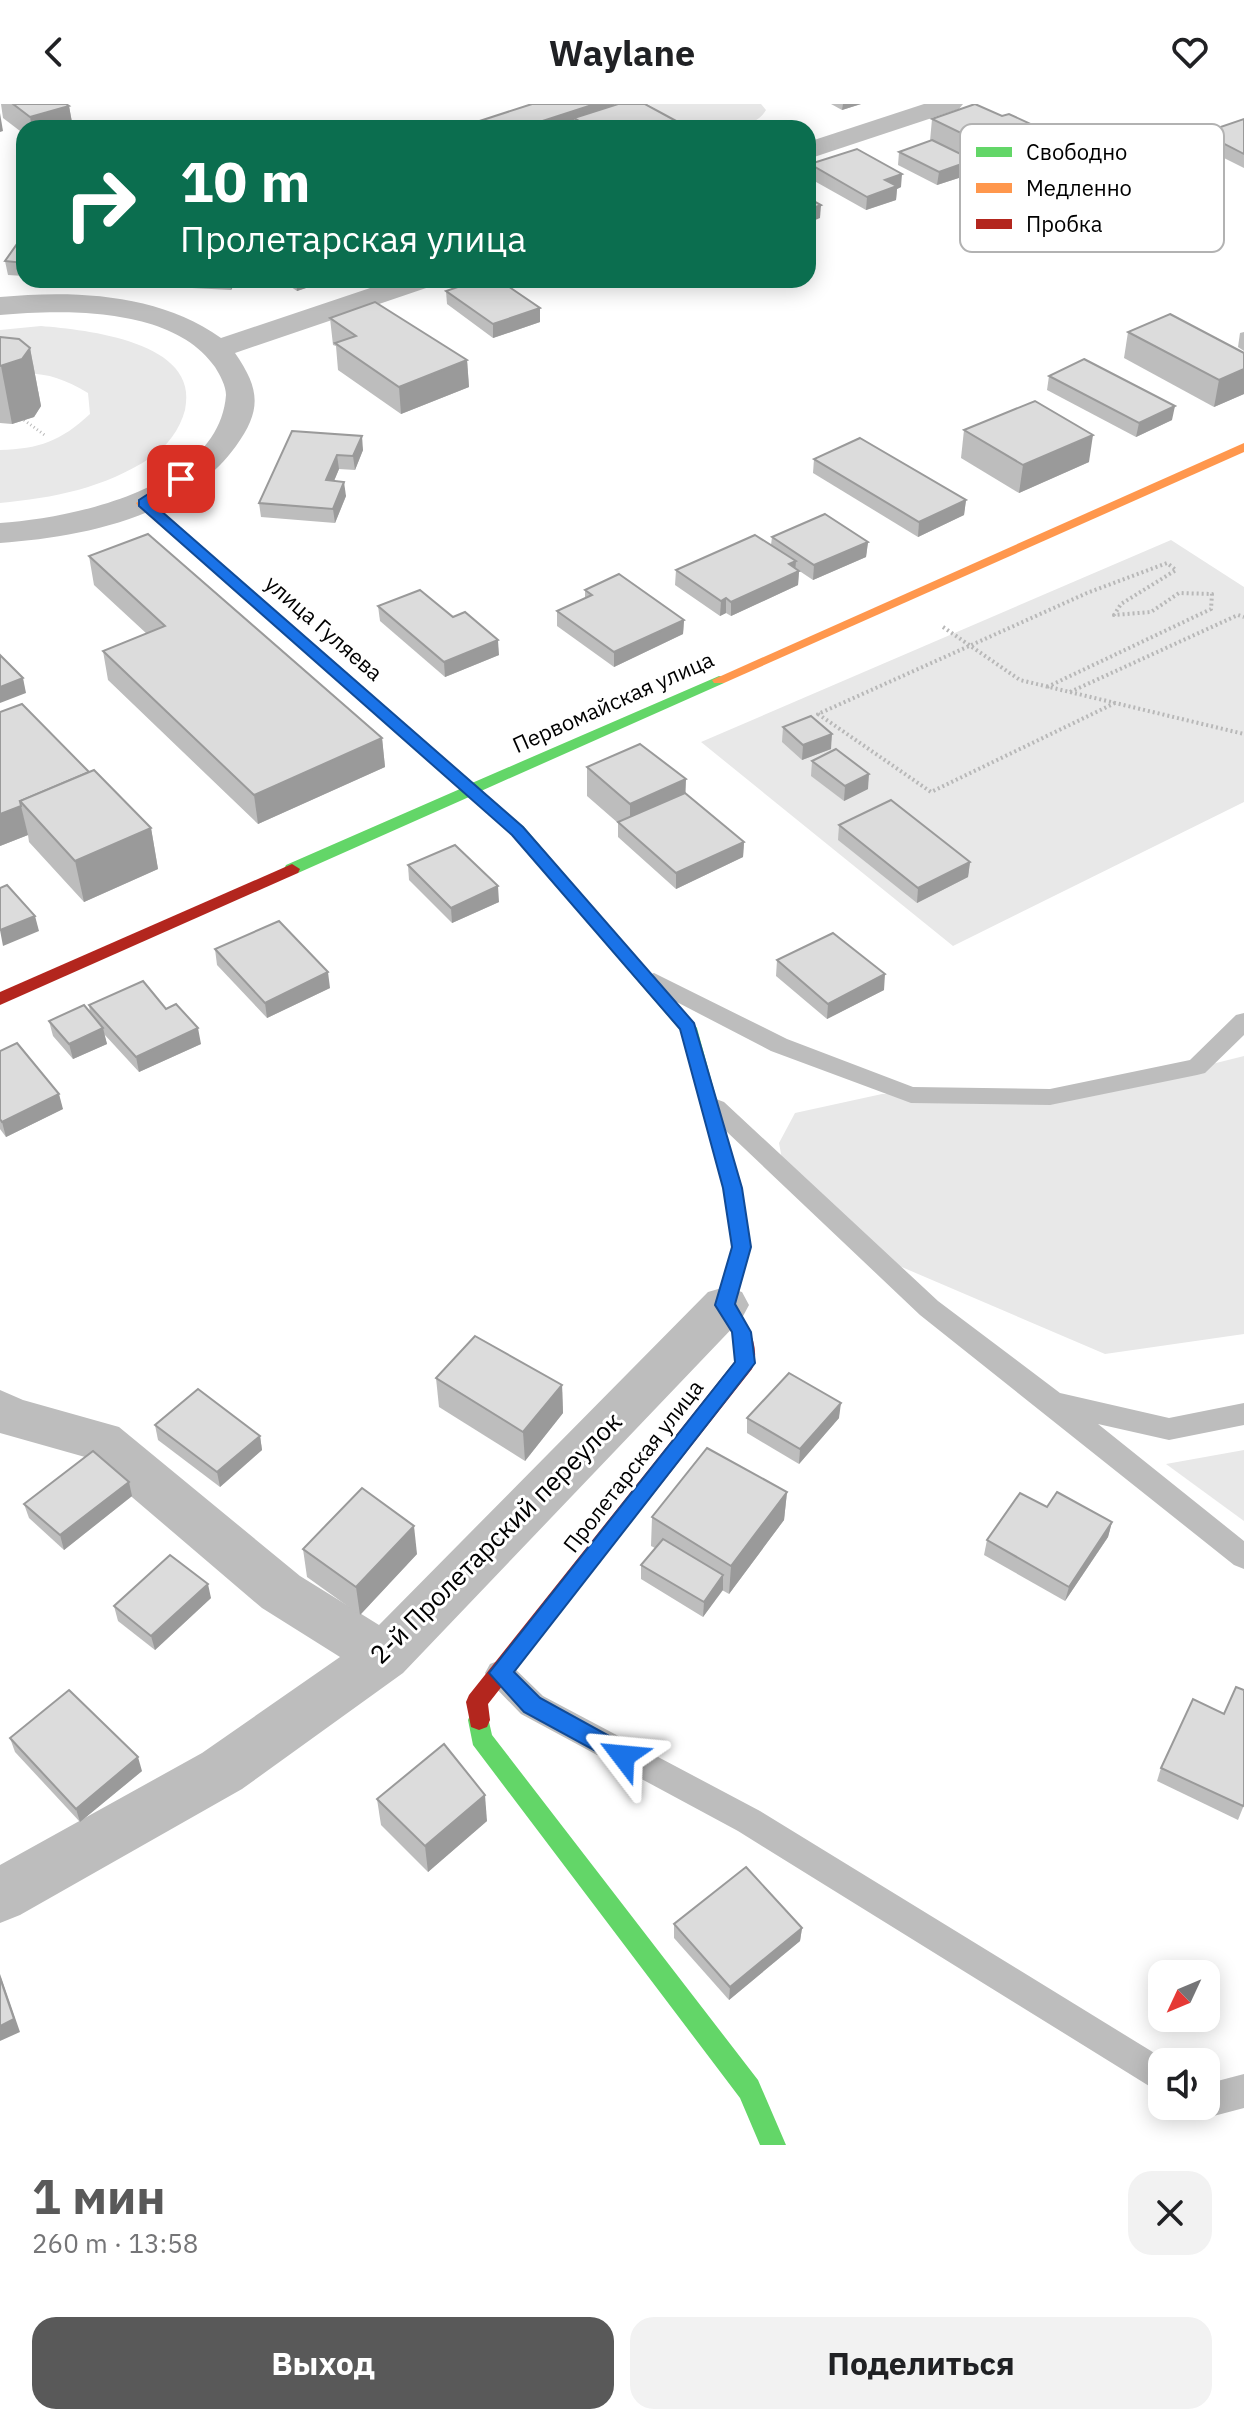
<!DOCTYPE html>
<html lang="ru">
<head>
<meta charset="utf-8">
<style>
  :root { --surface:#fff; --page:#f2f2f2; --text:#202124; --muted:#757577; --accent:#595959 }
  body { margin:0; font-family:"IBM Plex Sans",sans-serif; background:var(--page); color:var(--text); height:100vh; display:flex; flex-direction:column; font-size:30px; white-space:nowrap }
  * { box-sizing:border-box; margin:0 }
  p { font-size:26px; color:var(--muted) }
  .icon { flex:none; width:44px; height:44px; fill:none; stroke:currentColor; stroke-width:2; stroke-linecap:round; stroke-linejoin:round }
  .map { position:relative; height:2041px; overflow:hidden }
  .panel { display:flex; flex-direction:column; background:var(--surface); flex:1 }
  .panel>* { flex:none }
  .hud { position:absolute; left:16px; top:16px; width:800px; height:168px; border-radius:24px; box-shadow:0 4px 20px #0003; background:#0b6e4f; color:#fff; overflow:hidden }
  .needle { width:52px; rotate:226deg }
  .fabs { position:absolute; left:1148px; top:1856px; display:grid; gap:16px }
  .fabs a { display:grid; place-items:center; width:72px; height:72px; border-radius:16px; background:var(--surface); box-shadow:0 4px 20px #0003; font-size:40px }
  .pin { position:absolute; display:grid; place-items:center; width:68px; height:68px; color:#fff; margin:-34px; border-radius:16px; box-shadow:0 4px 12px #0006 }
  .me { position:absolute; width:88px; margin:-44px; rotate:299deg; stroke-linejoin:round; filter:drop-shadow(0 0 6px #0008) }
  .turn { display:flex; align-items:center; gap:28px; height:168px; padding:0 32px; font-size:36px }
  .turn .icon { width:104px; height:104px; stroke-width:2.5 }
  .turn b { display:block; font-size:56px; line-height:68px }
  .round { display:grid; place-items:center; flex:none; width:84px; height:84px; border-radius:24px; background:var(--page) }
  .summary { display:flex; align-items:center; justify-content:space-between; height:136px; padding:0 32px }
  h1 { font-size:48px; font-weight:700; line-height:60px; color:var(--accent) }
  .primary-button { display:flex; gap:16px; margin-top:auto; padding:16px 32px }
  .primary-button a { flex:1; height:92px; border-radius:24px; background:var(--accent); color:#fff; font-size:32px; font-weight:700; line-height:92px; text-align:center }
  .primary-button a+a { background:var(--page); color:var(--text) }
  header { display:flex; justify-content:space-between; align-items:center; height:104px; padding:0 32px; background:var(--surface); font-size:36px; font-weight:700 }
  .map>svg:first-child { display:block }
  .green { fill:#e8e8e8 }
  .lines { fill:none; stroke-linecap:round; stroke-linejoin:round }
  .path-far1 { stroke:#b8b8b8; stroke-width:3; stroke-dasharray:1 3; stroke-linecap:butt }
  .path { stroke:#b8b8b8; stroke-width:4; stroke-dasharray:2 3; stroke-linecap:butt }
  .lane { fill:#bdbdbd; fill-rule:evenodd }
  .street { fill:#bdbdbd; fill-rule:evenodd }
  .fast { fill:#63d668; fill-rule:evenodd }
  .slow { fill:#ff974d; fill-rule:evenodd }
  .jam { fill:#b3261e; fill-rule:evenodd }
  .wall { fill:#bdbdbd }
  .shaded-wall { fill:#9a9a9a }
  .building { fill:#dcdcdc; stroke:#9a9a9a; stroke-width:2 }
  .route { fill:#1a73e8; stroke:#114b97; stroke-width:2 }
  .labels { text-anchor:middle; stroke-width:6; stroke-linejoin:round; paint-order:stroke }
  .street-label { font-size:22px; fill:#000; stroke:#fff }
  .near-street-label { font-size:26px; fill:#000; stroke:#fff }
  .key { fill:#fff; stroke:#b2b2b2; stroke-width:2 }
  .key-label { font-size:22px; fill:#000 }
</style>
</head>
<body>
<header><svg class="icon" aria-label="back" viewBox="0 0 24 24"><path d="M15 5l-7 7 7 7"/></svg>Waylane<svg class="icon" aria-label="heart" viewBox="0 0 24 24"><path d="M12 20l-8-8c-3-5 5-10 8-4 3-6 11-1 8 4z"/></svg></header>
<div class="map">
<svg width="1244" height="2041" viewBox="0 0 1244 2041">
  <rect width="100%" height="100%" fill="#fff"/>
  <!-- green -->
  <g class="green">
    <path d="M648,0H761L766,6C754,28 709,30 688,22C674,17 661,8 648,0Z"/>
    <path d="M41,222C86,226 201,237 185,306C180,325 167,343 150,354C105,384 53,394 0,399V346C39,345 61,337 90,310L88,289C57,270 35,266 0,272V226Z"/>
    <path d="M1171,436L1244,483V698L953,842L701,638Z"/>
    <path d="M1244,952V1230L1105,1250L883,1155L785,1071L779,1039L795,1009L882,990L1080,993Z"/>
    <path d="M1244,1346V1417L1166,1360Z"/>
  </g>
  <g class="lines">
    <!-- path-far1 -->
    <path class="path-far1" d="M24,316L46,332"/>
    <!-- path -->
    <g class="path">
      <path d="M943,523L1020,576L1244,630"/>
      <path d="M1047,583L1211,505L1212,490L1179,489L1151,508L1114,511L1121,500L1176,466L1167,459L1087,489L818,610L931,688L1115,599"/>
      <path d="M1070,588L1238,511L1244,513"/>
    </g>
    <!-- lane -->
    <g class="lane">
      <path d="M654,869L787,935L913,983L1050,985L1190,956L1236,911L1244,909V931L1205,969L1197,971L1050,1001L911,999L771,947L646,882L643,877L646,872Z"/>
      <path d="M716,995L724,998L938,1197L1060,1289L1169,1314L1244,1299V1321L1169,1336L1098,1320L1244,1437V1465L1234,1461L920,1211L708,1010L704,1004L708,998Z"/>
      <path d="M500,1556L510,1560L543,1592L760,1707L1169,1958H1162V1990L738,1727L521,1610L490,1578L485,1569L490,1560Z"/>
      <path d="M1244,1970V2004L1206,2014L1194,2009L1191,2002H1206V1980Z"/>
    </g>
    <!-- street -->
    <g class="street">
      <path d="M924,0H963L959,5L808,55V38Z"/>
      <path d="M394,176H436L432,182L235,249C260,285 262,306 236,342C185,413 82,433 0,439V419C73,414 219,384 226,291C226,282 220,271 215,263C174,203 65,205 0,211V193C73,186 159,189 221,234Z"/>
      <path d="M725,1183L742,1188L749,1201L742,1214L403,1569L242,1685L20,1811L0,1819V1761L202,1649L340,1553L262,1504L85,1353L0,1329V1286L23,1296L119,1323L300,1472L379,1521L708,1188Z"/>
    </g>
    <!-- fast -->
    <g class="fast">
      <path d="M719,572L724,573V579L481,687L524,723L697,924L741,1084L751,1143L739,1181H725L722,1176L733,1143L723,1084L680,926L512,731L469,693L298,769H286L284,765L286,761L460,685L452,677L455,674H465L472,679Z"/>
      <path d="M479,1606L487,1609L492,1631L758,1976L786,2041H760L740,1994L473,1641L468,1616L471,1609Z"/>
    </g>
    <!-- slow -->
    <g class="slow">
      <path d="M1244,339V348L724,579H714L712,576Z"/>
      <path d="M143,395L465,674L468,677L465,680H455L138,402L136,399Z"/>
    </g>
    <!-- jam -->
    <g class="jam">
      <path d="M292,760L300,765L298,769L0,901V888Z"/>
      <path d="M732,1169L739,1171L742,1176L735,1200C746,1219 762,1243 752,1265L488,1600L490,1616L487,1623L479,1626L471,1623L466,1598L469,1591L735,1257L732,1229L715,1201L725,1171Z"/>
    </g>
  </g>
  <!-- wall -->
  <g class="wall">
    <path d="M1,0H66L69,2L73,24H24V30L3,14Z"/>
    <path d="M532,0H614V1L689,24H575V20Z"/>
    <path d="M831,0H861L842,6Z"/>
    <path d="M932,15L1046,55L997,73L972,61L971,70L937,81L898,61L899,48L930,37Z"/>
    <path d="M1244,15V64L1200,42L1203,29Z"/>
    <path d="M810,60L901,83L897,85L896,96L866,106L809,74Z"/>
    <path d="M24,130V172L8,171L5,157Z"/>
    <path d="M191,176H237L231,186L192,184Z"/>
    <path d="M281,176H330L297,187Z"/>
    <path d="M489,183L540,204V218L493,234L447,200L446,187Z"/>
    <path d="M330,214L467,256L469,283L401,310L338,266L336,242L333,241Z"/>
    <path d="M1128,228L1244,249V290L1214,303L1124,254Z"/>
    <path d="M1244,228V247L1238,243L1240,229Z"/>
    <path d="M0,233L30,244L41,302L34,313L12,320L0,319Z"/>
    <path d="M1049,272L1172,316L1136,333L1047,286Z"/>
    <path d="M964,326L1089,358L1019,389L961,354Z"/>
    <path d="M292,327L363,346L355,366L339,365L334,377L346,392L335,419L261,413L259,399Z"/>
    <path d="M814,355L966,396L964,411L918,433L813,369Z"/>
    <path d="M772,433L868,438L866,453L813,476L795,464L799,467L798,481L731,512L726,509L720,512L675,481L676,466L771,441Z"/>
    <path d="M89,452L382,634L385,663L258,720L108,576L103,547L147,530L94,481Z"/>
    <path d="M585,486L684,516L683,530L614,563L557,522V507L585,495Z"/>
    <path d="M378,502L453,513L499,551L445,573L380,517Z"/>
    <path d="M0,608L89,668L151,724L158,765L84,798L29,738L28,731L0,742Z"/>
    <path d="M783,623L831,645L802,656L782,638Z"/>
    <path d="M812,657L868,685L844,697L811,672Z"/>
    <path d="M587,663L685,689L744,738L743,753L676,785L618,733V719L587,692Z"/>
    <path d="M839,721L970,758L968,773L917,799L838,736Z"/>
    <path d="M408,761L499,798L452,819L409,776Z"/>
    <path d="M215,845L330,884L267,914L217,861Z"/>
    <path d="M777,856L884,886L827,915L776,872Z"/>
    <path d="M89,901L166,905L201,940L139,968L104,930L107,940L73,955L53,932L49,917L90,909Z"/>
    <path d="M0,947L63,1005L6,1033L0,1025Z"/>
    <path d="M436,1274L562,1281L563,1309L525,1357L439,1303Z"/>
    <path d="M747,1314H839L799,1360L747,1329Z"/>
    <path d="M155,1321L260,1332L262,1346L220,1383L158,1336Z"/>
    <path d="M129,1378L132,1392L64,1446L29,1414L24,1400Z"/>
    <path d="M787,1388L784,1416L729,1490L722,1486L703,1513L641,1475V1461L655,1444L651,1442L652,1413Z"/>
    <path d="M1047,1403L1112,1418L1108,1433L1065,1497L984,1451L987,1436Z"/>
    <path d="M303,1445L417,1450L360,1511L307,1473Z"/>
    <path d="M211,1494L155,1546L118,1517L114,1502Z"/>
    <path d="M1224,1610L1244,1701L1238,1716L1157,1677L1161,1664Z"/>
    <path d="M10,1634L142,1667L80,1718L15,1648Z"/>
    <path d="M377,1695L487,1717L428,1768L381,1721Z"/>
    <path d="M674,1820L802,1824L800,1837L729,1896L674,1834Z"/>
  </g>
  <!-- shaded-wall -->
  <g class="shaded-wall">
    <path d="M595,0H614V7L574,14L575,20L561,24H521Z"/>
    <path d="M843,0H861L842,6Z"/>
    <path d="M69,2L73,24H32L30,13Z"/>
    <path d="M0,9L3,27L0,28Z"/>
    <path d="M1050,29L1046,55L997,73L1000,48Z"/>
    <path d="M973,56L971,70L937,81L939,68Z"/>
    <path d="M902,70L901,83L897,85L896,96L866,106L867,93L885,76Z"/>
    <path d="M821,101L820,114L808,119V106Z"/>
    <path d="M230,176H237L231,186Z"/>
    <path d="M296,176H330L297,187Z"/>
    <path d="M540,204V218L493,234V220Z"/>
    <path d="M30,244L41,302L34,313L12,320L1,262Z"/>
    <path d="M467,256L469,283L401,310L399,283Z"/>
    <path d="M1244,265V290L1214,303L1219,276Z"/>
    <path d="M1175,302L1172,316L1136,333L1139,319Z"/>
    <path d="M1093,331L1089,358L1019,389L1023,361Z"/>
    <path d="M362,332L363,346L355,366L353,352Z"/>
    <path d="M337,351L339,365L328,391L326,376Z"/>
    <path d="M344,378L346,392L335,419L333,405Z"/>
    <path d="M966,396L964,411L918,433L919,418Z"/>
    <path d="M868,438L866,453L813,476L814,461Z"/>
    <path d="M796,457L795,469L799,467L798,481L731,512V498Z"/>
    <path d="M726,494V509L720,512L721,497Z"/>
    <path d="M684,516L683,530L614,563V548Z"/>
    <path d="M498,536L499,551L445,573L444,558Z"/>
    <path d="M23,574L26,589L0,599V583Z"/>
    <path d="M832,630L831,645L802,656L803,641Z"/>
    <path d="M382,634L385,663L258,720L254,691Z"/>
    <path d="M869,670L868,685L844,697L845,682Z"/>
    <path d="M686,675L685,704L630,729V700Z"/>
    <path d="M21,702L28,731L0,742V710Z"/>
    <path d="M151,724L158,765L84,798L75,757Z"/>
    <path d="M744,738L743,753L676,785V769Z"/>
    <path d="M970,758L968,773L917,799L918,784Z"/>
    <path d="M498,782L499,798L452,819L451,804Z"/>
    <path d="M35,812L39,827L3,842L0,826Z"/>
    <path d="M328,868L330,884L267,914L265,899Z"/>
    <path d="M885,870L884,886L827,915L828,900Z"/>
    <path d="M103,924L107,940L73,955L69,940Z"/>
    <path d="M198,924L201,940L139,968L136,953Z"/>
    <path d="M59,990L63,1005L6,1033L2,1018Z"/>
    <path d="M562,1281L563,1309L525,1357L523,1328Z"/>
    <path d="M841,1299L839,1314L799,1360L800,1345Z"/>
    <path d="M260,1332L262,1346L220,1383L217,1368Z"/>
    <path d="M129,1378L132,1392L64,1446L60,1431Z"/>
    <path d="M787,1388L784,1416L729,1490L731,1462Z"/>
    <path d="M1112,1418L1108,1433L1065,1497L1069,1483Z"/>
    <path d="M414,1422L417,1450L360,1511L356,1483Z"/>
    <path d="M723,1471V1486L703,1513L704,1498Z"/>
    <path d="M208,1480L211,1494L155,1546L151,1532Z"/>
    <path d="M138,1653L142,1667L80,1718L76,1705Z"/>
    <path d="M485,1691L487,1717L428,1768L425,1742Z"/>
    <path d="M802,1824L800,1837L729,1896L730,1883Z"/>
    <path d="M0,1870L20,1928L0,1937Z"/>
  </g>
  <!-- building -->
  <g class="building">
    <path d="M13,0H66L69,2L30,13Z"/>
    <path d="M532,0H595L521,24H458Z"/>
    <path d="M618,0H645L689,24H592L574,14Z"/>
    <path d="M975,0L1002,12L1009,10L1050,29L1000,48L932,15Z"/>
    <path d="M1244,15V50L1203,29Z"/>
    <path d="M932,36L973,56L939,68L899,48Z"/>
    <path d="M857,45L902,70L885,76L897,82L867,93L810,60Z"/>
    <path d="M808,94L821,101L808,106Z"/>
    <path d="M24,130V159L5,157Z"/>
    <path d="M478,176L489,183L502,178L540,204L493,220L446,187Z"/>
    <path d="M375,198L467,256L399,283L335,239L356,232L330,214Z"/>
    <path d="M1170,210L1244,249V265L1219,276L1128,228Z"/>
    <path d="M0,233L19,235L30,244L22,255L0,262Z"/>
    <path d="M1084,255L1175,302L1139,319L1049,272Z"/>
    <path d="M1035,297L1093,331L1023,361L964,326Z"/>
    <path d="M292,327L362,332L353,352L337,351L326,376L344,378L333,405L259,399Z"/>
    <path d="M860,334L966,396L919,418L814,355Z"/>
    <path d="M825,410L868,438L814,461L772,433Z"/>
    <path d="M148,430L382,634L254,691L103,547L165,522L89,452Z"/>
    <path d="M755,431L796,457L789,460L799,467L731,498L726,494L721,497L676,466Z"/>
    <path d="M619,470L684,516L614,548L557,507L592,491L585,486Z"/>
    <path d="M420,486L453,513L465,508L498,536L444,558L378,502Z"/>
    <path d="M0,551L23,574L0,583Z"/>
    <path d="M22,600L89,668L20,697L21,702L0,710V608Z"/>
    <path d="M811,612L832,630L803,641L783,623Z"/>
    <path d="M640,640L686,675L630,700L587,663Z"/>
    <path d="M836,645L869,670L845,682L812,657Z"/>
    <path d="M94,666L151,724L75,757L20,697Z"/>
    <path d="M685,689L744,738L676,769L618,718Z"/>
    <path d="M891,696L970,758L918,784L839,721Z"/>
    <path d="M455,741L498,782L451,804L408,761Z"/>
    <path d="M7,781L35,812L0,826V784Z"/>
    <path d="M279,817L328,868L265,899L215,845Z"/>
    <path d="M833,829L885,870L828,900L777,856Z"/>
    <path d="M143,877L166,905L176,900L198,924L136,953L89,901Z"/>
    <path d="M84,901L103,924L69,940L49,917Z"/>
    <path d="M17,939L59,990L2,1018L0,1015V947Z"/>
    <path d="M475,1232L562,1281L523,1328L436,1274Z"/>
    <path d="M789,1269L841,1299L800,1345L747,1314Z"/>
    <path d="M198,1285L260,1332L217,1368L155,1321Z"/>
    <path d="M707,1344L787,1388L731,1462L652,1413Z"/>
    <path d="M93,1347L129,1378L60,1431L24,1400Z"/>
    <path d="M362,1384L414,1422L356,1483L303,1445Z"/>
    <path d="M1057,1388L1112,1418L1069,1483L987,1436L1020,1389L1047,1403Z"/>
    <path d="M663,1435L723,1471L704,1498L641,1461Z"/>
    <path d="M170,1451L208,1480L151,1532L114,1502Z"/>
    <path d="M1236,1583L1244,1586V1700L1243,1702L1161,1664L1193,1595L1224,1610Z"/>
    <path d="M69,1586L138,1653L76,1705L10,1634Z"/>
    <path d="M444,1640L485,1691L425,1742L377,1695Z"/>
    <path d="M746,1763L802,1824L730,1883L674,1820Z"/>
    <path d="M0,1874L14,1915L0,1922Z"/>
  </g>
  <!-- route -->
  <path class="route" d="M176,372L188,375L152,399L523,723L694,919L742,1084L751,1143L735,1200L751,1228L755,1259L514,1568L540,1594L631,1644L634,1652L631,1659L623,1662L524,1608L489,1569L735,1258L732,1228L715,1201L732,1143L723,1084L680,925L512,731L139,402V396Z"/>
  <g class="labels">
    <!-- street labels -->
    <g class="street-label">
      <text transform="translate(324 524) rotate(41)" y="8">улица Гуляева</text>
      <text transform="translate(613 598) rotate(-24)" y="8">Первомайская улица</text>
      <text transform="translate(633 1362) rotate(-52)" y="8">Пролетарская улица</text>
    </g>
    <!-- near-street labels -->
    <g class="near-street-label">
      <text transform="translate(496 1434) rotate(-45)" y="9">2-й Пролетарский переулок</text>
    </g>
  </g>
  <!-- legend -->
  <rect x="960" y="20" width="264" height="128" rx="12" class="key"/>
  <rect x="976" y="43" width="36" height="10" fill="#63d668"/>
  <rect x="976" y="79" width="36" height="10" fill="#ff974d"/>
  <rect x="976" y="115" width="36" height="10" fill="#b3261e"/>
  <g class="key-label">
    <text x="1026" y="56">Свободно</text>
    <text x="1026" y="92">Медленно</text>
    <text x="1026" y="128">Пробка</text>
  </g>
</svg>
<div class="fabs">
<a><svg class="needle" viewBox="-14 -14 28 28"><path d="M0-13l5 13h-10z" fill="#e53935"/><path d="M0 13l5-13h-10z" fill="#757577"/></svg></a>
<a><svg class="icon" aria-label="sound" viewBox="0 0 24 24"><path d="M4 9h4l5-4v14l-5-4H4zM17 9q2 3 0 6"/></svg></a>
</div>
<div class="pin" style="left:181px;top:375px;background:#d93025"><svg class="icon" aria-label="arrive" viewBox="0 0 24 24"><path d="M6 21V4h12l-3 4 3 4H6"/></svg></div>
<svg class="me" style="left:623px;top:1652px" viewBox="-20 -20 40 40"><path d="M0-17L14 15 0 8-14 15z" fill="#1a73e8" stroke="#fff" stroke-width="4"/></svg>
<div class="hud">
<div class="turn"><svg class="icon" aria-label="right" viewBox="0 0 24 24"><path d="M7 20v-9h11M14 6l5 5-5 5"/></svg><div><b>10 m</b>Пролетарская улица</div></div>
</div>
</div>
<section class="panel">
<div class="summary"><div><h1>1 мин</h1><p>260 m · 13:58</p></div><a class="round"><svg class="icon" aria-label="close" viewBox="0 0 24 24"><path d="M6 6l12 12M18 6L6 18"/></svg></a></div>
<div class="primary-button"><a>Выход</a><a>Поделиться</a></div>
</section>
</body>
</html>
